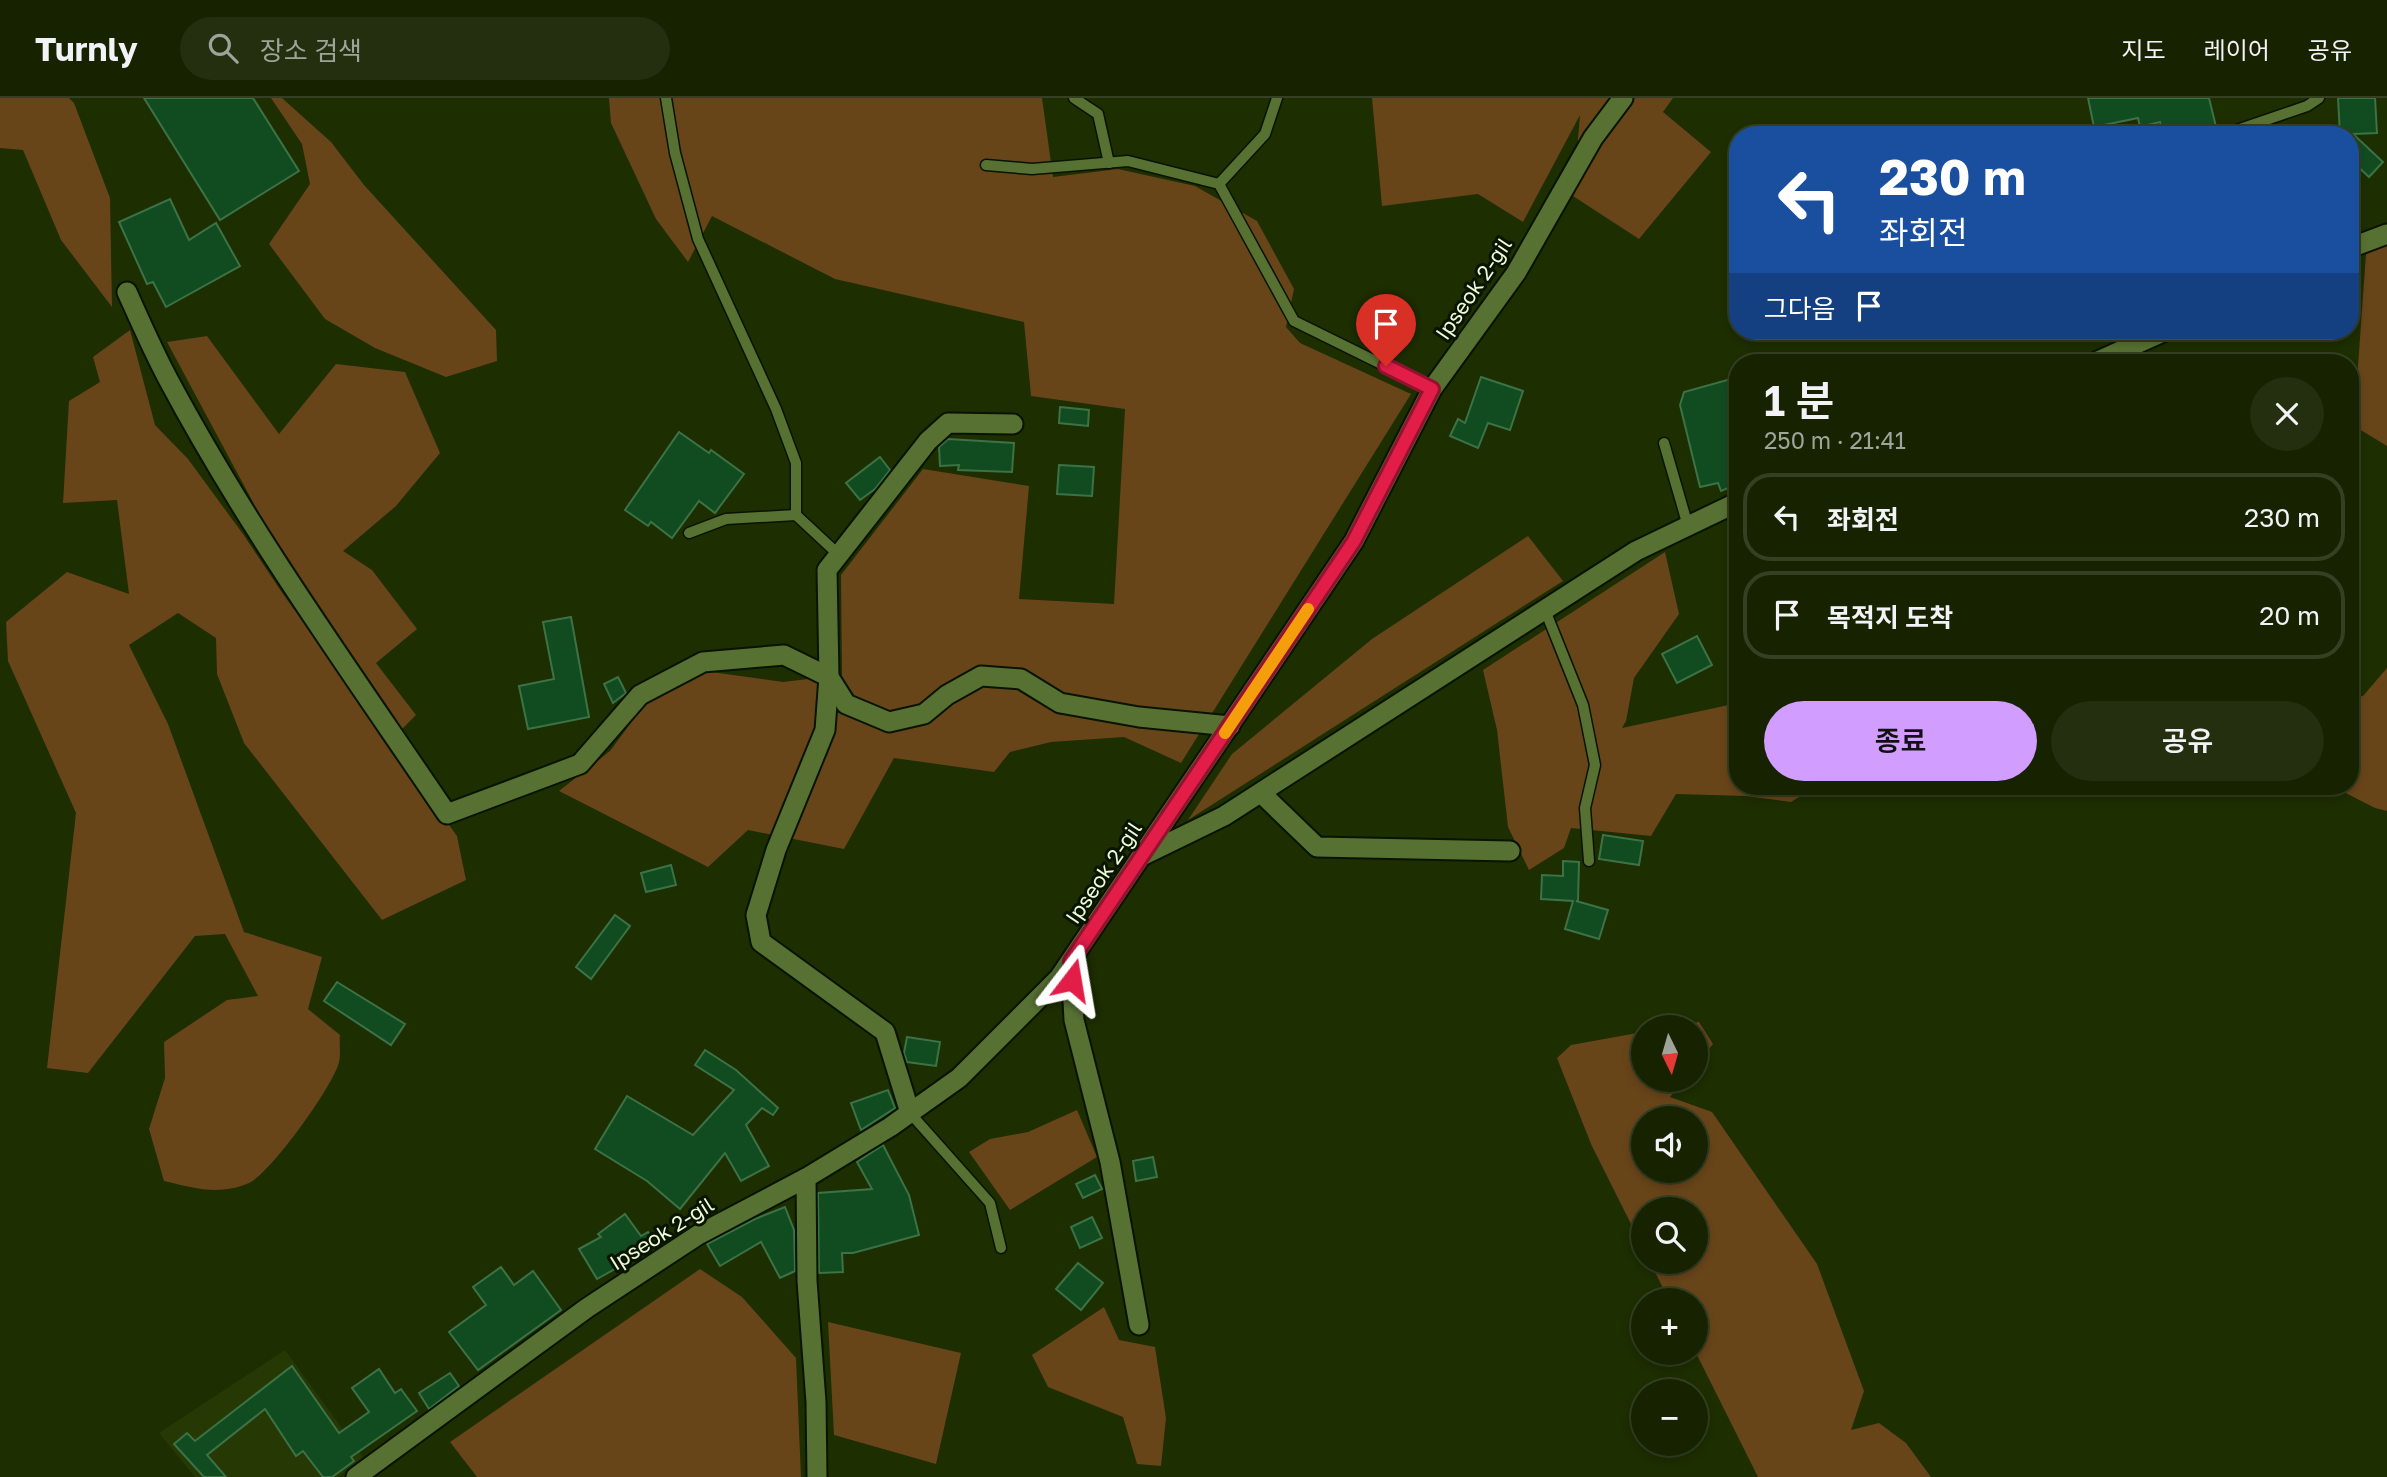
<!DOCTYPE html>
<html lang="ko">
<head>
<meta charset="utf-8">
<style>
  :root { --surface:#162200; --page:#232f0f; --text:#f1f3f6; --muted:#9ea499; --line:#353f22; --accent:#d19dfe }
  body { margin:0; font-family:"Golos Text","Noto Sans KR",sans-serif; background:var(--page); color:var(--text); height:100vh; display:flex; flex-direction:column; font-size:26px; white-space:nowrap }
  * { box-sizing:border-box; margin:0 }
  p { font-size:23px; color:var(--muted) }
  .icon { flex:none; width:38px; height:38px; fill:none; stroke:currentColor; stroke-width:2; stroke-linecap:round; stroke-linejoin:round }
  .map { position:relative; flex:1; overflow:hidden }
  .panel { position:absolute; left:1729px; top:256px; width:630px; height:441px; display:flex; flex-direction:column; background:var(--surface); border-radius:28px; box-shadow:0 4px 10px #0003,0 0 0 2px var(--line) }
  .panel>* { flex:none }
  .top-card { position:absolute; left:1729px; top:28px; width:630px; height:214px; border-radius:28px; box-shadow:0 4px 10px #0003,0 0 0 2px var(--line); background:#1a4fa0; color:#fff; overflow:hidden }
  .needle { width:46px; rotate:175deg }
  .fabs { position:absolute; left:1631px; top:917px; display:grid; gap:14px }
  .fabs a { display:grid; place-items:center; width:77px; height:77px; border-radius:50%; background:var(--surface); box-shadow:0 4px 10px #0003,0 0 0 2px var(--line); font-size:35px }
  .pin { position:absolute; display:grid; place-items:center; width:60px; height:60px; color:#fff; margin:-72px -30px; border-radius:50% 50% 50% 0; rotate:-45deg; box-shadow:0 0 7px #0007 }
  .pin .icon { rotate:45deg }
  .me { position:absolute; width:77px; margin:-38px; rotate:14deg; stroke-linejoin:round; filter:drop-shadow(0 0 5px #0008) }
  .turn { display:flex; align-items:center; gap:24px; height:147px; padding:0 35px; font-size:32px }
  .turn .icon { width:91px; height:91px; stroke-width:2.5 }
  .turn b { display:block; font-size:49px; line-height:60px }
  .then { display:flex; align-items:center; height:66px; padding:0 35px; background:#0003; gap:14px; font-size:26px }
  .round { display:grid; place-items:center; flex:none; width:74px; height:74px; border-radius:37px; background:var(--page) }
  .summary { display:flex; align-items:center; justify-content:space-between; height:119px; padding:0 35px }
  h1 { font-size:42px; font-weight:600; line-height:52px }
  .action { display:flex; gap:14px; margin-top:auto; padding:14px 35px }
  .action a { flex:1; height:80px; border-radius:42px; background:var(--accent); color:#111; font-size:28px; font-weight:600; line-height:80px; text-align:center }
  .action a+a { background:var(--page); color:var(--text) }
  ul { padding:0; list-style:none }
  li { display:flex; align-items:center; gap:21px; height:88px; margin:0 14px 10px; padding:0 21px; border:4px solid var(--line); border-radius:28px }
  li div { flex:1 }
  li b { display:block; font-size:26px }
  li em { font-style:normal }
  header { display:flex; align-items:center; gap:42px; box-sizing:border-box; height:98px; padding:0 35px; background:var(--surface); border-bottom:2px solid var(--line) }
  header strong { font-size:33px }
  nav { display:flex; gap:38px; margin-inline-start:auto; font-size:24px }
  .search { width:490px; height:63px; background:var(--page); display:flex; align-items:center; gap:18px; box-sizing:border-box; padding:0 24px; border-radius:38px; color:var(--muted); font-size:26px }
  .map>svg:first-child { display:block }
  .built { fill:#263904 }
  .green { fill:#684419; fill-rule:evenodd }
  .building { fill:#114b20; stroke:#3c7245; stroke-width:2 }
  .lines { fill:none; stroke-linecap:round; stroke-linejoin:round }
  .lane-casing { stroke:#091400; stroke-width:13 }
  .street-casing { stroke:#091400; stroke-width:23 }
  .lane { stroke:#577133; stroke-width:10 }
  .street { stroke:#577133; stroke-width:19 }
  .route-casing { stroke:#92132f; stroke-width:18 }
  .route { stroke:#e11d48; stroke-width:12 }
  .slow { stroke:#f59e0b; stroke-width:12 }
  .labels { text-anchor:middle; stroke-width:6; stroke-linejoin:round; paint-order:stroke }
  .street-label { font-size:21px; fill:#ecfbda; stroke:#0a1400 }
</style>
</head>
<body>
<header>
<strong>Turnly</strong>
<div class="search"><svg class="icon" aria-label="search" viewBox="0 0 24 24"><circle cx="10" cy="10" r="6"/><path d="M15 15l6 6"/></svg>장소 검색</div>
<nav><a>지도</a><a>레이어</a><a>공유</a></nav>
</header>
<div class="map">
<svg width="2387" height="1379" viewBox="0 0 2387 1379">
  <rect width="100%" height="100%" fill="#1d2e00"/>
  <!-- built -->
  <path class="built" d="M285,1252L363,1359L338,1379H195L159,1335Z"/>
  <!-- green -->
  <g class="green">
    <path d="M0,0H69L74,5L110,100L112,209L61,142L23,52L0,50Z"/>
    <path d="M271,0H282L331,44L364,87L496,232L497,263L446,279L375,250L325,221L269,146L310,86L302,46Z"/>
    <path d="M609,0H1042L1053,79L1118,71L1195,88L1257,123L1294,191L1286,229L1300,245L1411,296L1181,665L1124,639L1051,644L1010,654L994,674L894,660L844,751L748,732L708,769L559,693L610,653L650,599L704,573L783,584L842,577L841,477L923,371L1029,388L1019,501L1114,506L1125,311L1031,298L1024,224L835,181L712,118L688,164L656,121L611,25Z"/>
    <path d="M1372,0H1673L1663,14L1711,54L1639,141L1573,98L1580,17L1523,124L1478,96L1382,108Z"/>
    <path d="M2387,146V348L2359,331L2357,282L2366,156Z"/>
    <path d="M130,232L155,327L188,361L243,436L283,496L457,738L466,782L382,822L244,645L217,576L216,540L178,515L129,547L168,626L244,834L322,859L308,911L340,937C339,945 341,956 339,964C334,987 270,1076 249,1085C219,1098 194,1090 164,1083L149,1031L165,980L164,944L227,902L258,898L225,836L195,838L88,975L47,970L76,715L8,563L6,524L67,474L129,496L117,402L63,405L69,303L100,284L93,259Z"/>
    <path d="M207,238L279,336L336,266L405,274L440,355L396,408L343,453L372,472L417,531L376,565L416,617L401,632L268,432L167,244Z"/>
    <path d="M1528,438L1563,483L1188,722L1232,656L1372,541Z"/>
    <path d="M1665,454L1679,516L1634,580L1626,623L1622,630L1738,605V688H1817L1791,704L1746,698L1676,696L1651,738L1571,730L1564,750L1529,772L1508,729L1497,632L1483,572Z"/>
    <path d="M2387,570V713L2375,710L2332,688H2350V600L2363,598Z"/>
    <path d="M1699,924L1713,946L1696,966V929H1668Z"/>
    <path d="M1643,934V982H1683L1670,999L1712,1014L1817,1166L1864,1293L1851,1332L1879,1325L1906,1345L1931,1379H1758L1696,1255V1202H1669L1650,1164H1696V1111H1643V1150L1591,1046L1557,960L1571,947ZM1643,1020H1696V1073H1643Z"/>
    <path d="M1077,1012L1097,1059L1010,1112L969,1054L990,1041L1028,1034Z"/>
    <path d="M700,1171L742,1199L796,1260L801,1379H477L450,1344Z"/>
    <path d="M1104,1209L1119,1242L1155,1249L1166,1320L1161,1368L1137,1366L1123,1319L1048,1289L1032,1257Z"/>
    <path d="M828,1224L961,1255L936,1366L834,1337Z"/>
  </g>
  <!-- building -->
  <g class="building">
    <path d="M144,0H253L299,73L220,122Z"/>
    <path d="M2088,0H2209L2218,37H2163L2160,24L2140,29L2138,20L2094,29Z"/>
    <path d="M2338,0H2375L2377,35L2353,36L2383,64L2369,79L2350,61V36L2340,37Z"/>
    <path d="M170,101L189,142L216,125L240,168L166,209L153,184L147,186L119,124Z"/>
    <path d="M1481,279L1523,293L1510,332L1488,325L1478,350L1450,338L1458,321L1465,325Z"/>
    <path d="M1738,279V386L1721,393L1718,385L1700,389L1680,307L1684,294Z"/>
    <path d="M1060,309L1089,312L1088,328L1059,325Z"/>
    <path d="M679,334L709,355L711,352L744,376L715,415L699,403L672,440L651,424L648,428L625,412Z"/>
    <path d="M948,341L1014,345L1012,374L958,372L959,367L940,368L939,349Z"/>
    <path d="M880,359L890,372L875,391L860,402L846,385Z"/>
    <path d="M1059,367L1094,369L1092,398L1057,396Z"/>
    <path d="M571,519L589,619L528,631L519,588L554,581L543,524Z"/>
    <path d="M1697,538L1712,567L1677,585L1662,556Z"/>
    <path d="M618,579L626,595L613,605L604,586Z"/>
    <path d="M1603,737L1643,743L1639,767L1599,761Z"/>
    <path d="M1563,763L1579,764L1578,803H1576L1608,812L1599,841L1565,831L1573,803L1541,801L1542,777L1563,778Z"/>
    <path d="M671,767L676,787L646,794L641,775Z"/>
    <path d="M615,817L630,828L591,881L576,869Z"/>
    <path d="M337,884L405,926L391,947L324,903Z"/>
    <path d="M907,939L940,944L936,968L907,964L904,955Z"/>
    <path d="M705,952L736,972L778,1010L773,1017L762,1010L746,1027L769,1068L741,1083L725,1055L680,1111L647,1083L595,1051L627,998L693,1037L734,992L695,967Z"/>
    <path d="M888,992L895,1010L861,1032L851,1005Z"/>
    <path d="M883,1047L909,1097L919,1137L853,1155H842L843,1174L819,1175L818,1095L872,1091L857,1064Z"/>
    <path d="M1153,1059L1157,1079L1136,1083L1133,1063Z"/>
    <path d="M1095,1077L1102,1091L1083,1100L1076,1086Z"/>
    <path d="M785,1109L794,1132L795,1173L780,1180L761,1144L720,1168L707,1146L755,1121Z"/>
    <path d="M625,1116L641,1138L648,1134L656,1148L597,1181L579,1151L601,1139L598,1136Z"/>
    <path d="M1092,1119L1102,1140L1080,1150L1071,1129Z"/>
    <path d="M1078,1165L1103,1185L1081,1212L1056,1191Z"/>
    <path d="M501,1169L514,1187L533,1173L561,1212L478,1272L449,1234L486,1207L473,1189Z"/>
    <path d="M292,1268L339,1335L369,1314L352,1290L379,1271L395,1295L401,1291L417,1313L351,1359L354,1363L332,1379H323L303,1353L296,1358L265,1311L207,1357L226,1379H204L174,1346L187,1335L195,1343Z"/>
    <path d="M450,1275L459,1288L429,1311L419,1295Z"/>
  </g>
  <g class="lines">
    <defs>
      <g id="lane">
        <path d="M666,0L675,55L698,141L776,311L796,365V417"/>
        <path d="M1074,0L1098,16L1109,65"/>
        <path d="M2234,33L2307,8L2319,0"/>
        <path d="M986,67L1032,71L1128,63L1219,86L1294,223L1432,291"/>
        <path d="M1219,86L1265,36L1277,0"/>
        <path d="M1664,345L1688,428"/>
        <path d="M689,435L726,421L796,417L839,457"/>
        <path d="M1545,512L1583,607L1595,667L1585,710L1589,763"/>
        <path d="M910,1015L990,1105L1001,1150"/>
      </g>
      <g id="street">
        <path d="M2350,150L2387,136"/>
        <path d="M127,194C140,223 153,253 168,281C249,433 351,574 447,716L580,666L640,597L703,564L784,557L829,579L846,606L889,624L924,616L947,597L981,578L1021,581L1060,605L1139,619L1230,628"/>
        <path d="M2096,264L2165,233"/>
        <path d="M1261,695L1317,749L1510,753"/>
        <path d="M1144,757L1224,718L1636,453L1738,404"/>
        <path d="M1071,863L1074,922L1110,1064L1139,1227"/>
        <path d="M910,1015L885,934L761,844L756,817L776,752L825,632L829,579L827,472L928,343L948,325L1013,326"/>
        <path d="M806,1080L807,1183L816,1304L817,1379"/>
        <path d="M356,1379L587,1210L698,1137L806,1080L890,1029L959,980L1059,880L1354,443L1432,291L1516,175L1593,40L1623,0"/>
      </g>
    </defs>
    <!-- lane casing -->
    <use href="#lane" class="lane-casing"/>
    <!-- street casing -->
    <use href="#street" class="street-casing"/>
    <!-- lane -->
    <use href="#lane" class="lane"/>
    <!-- street -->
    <use href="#street" class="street"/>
  </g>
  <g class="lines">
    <defs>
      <path id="route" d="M1072,882L1071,863L1354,443L1432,291L1386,268"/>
    </defs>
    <!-- route casing -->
    <use href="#route" class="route-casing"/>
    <!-- route -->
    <use href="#route" class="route"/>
    <!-- slow -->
    <path class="slow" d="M1225,635L1308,511"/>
  </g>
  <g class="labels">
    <!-- street labels -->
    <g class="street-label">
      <text transform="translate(1474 191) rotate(-56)" y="7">Ipseok 2-gil</text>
      <text transform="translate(1104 775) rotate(-56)" y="7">Ipseok 2-gil</text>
      <text transform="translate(662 1136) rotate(-32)" y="7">Ipseok 2-gil</text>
    </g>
  </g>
</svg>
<div class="fabs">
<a><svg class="needle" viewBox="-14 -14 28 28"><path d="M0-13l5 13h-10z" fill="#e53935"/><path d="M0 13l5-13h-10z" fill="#9ea499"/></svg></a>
<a><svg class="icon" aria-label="sound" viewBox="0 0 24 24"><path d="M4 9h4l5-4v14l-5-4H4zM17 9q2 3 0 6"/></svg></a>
<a><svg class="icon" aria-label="search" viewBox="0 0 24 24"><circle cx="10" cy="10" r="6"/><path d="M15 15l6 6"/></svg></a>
<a>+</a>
<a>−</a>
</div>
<div class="pin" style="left:1386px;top:268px;background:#d93025"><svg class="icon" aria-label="arrive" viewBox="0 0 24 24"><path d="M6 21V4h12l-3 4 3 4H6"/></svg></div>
<svg class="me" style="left:1072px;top:882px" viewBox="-20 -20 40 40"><path d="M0-17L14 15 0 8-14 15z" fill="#e11d48" stroke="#fff" stroke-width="4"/></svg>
<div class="top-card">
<div class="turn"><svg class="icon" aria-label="left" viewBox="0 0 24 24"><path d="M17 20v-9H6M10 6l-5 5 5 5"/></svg><div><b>230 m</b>좌회전</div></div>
<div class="then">그다음<svg class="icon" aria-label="arrive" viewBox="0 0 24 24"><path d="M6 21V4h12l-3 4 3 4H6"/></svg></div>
</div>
<section class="panel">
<div class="summary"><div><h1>1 분</h1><p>250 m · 21:41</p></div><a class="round"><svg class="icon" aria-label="close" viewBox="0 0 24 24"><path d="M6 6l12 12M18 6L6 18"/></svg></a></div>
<ul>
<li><svg class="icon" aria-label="left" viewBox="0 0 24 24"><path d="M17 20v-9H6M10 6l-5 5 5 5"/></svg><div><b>좌회전</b></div><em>230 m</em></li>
<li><svg class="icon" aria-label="arrive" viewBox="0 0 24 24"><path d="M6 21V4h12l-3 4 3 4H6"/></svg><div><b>목적지 도착</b></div><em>20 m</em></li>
</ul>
<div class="action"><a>종료</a><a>공유</a></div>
</section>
</div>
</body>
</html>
